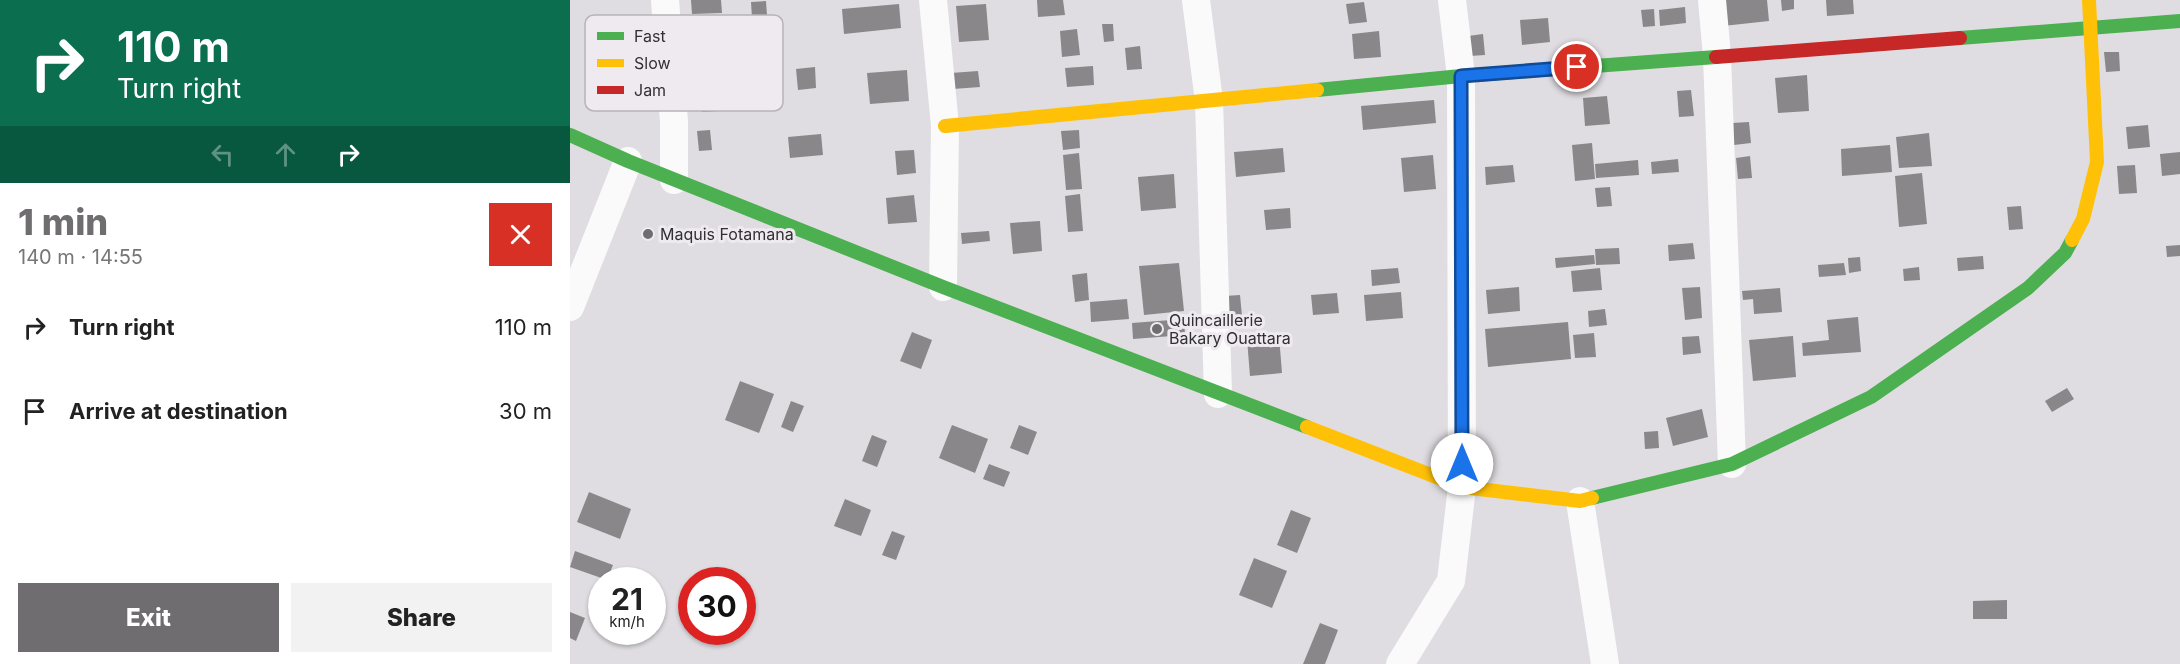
<!DOCTYPE html>
<html lang="en">
<head>
<meta charset="utf-8">
<style>
  :root { --surface:#fff; --page:#f2f2f2; --text:#222; --muted:#767676; --accent:#6f6d70 }
  body { margin:0; font-family:Inter,sans-serif; background:var(--page); color:var(--text); height:100vh; display:flex; flex-direction:column; font-size:22px; white-space:nowrap }
  * { box-sizing:border-box; margin:0 }
  p { font-size:20px; color:var(--muted) }
  .icon { flex:none; width:33px; height:33px; fill:none; stroke:currentColor; stroke-width:2; stroke-linecap:round; stroke-linejoin:round }
  .map { position:relative; flex:1; overflow:hidden }
  .side { display:flex; flex-direction:column; background:var(--surface); width:570px }
  .side>* { flex:none }
  .guide { background:#0b6e4f; color:#fff; overflow:hidden }
  .speed { position:absolute; left:18px; top:567px; display:flex; gap:12px; font-size:30px; font-weight:700; text-align:center }
  .speed>* { display:grid; place-content:center; width:78px; height:78px; border-radius:50%; background:var(--surface); box-shadow:0 2px 4px #0004; line-height:1 }
  .speed small { font-size:15px; font-weight:400 }
  .speed .limit { border:9px solid #d22; background:#fff; color:#111 }
  .pin { position:absolute; display:grid; place-items:center; width:51px; height:51px; color:#fff; margin:-26px; border:3px solid #fff; border-radius:50%; box-shadow:0 2px 6px #0007 }
  .me { position:absolute; width:66px; margin:-33px; rotate:0deg; stroke-linejoin:round; filter:drop-shadow(0 0 4px #0008) }
  .turn { display:flex; align-items:center; gap:21px; height:126px; padding:0 18px; font-size:27px }
  .turn .icon { width:78px; height:78px; stroke-width:2.5 }
  .turn b { display:block; font-size:42px; line-height:51px }
  .lanes { display:flex; align-items:center; height:57px; padding:0 18px; background:#0003; justify-content:center; gap:30px; direction:ltr }
  .lanes .off { opacity:.35 }
  .round { display:grid; place-items:center; flex:none; width:63px; height:63px; border-radius:0px; background:var(--page) }
  .headline { display:flex; align-items:center; justify-content:space-between; height:102px; padding:0 18px }
  h1 { font-size:36px; font-weight:800; line-height:45px; color:var(--accent) }
  .primary-button { display:flex; gap:12px; margin-top:auto; padding:12px 18px }
  .primary-button a { flex:1; height:69px; border-radius:0px; background:var(--accent); color:#fff; font-size:24px; font-weight:800; line-height:69px; text-align:center }
  .primary-button a+a { background:var(--page); color:var(--text) }
  ul { padding:0; list-style:none }
  li { display:flex; align-items:center; gap:18px; height:84px; padding:0 18px }
  li div { flex:1 }
  li b { display:block; font-size:22px }
  li em { font-style:normal }
  main { display:flex; flex:1; min-height:0 }
  .map>svg:first-child { display:block }
  .building { fill:#898789 }
  .lines { fill:none; stroke-linecap:round; stroke-linejoin:round }
  .street { stroke:#fafafb; stroke-width:28 }
  .fast { stroke:#4caf50; stroke-width:14 }
  .slow { stroke:#ffc107; stroke-width:14 }
  .jam { stroke:#c62828; stroke-width:14 }
  .route-casing { stroke:#114b97; stroke-width:15 }
  .route { stroke:#1a73e8; stroke-width:10 }
  .poi-dot { fill:#6f6d70; stroke:#efe9f0; stroke-width:2 }
  .labels { text-anchor:middle; stroke-width:6; stroke-linejoin:round; paint-order:stroke }
  .poi-label { font-size:16px; fill:#323032; stroke:#efe9f0; text-anchor:start }
  .key { fill:#efe9f0; stroke:#b6b2b7; stroke-width:1.5 }
  .key-label { font-size:16px; fill:#323032 }
</style>
</head>
<body>
<main>
<section class="side">
<div class="guide">
<div class="turn"><svg class="icon" aria-label="right" viewBox="0 0 24 24"><path d="M7 20v-9h11M14 6l5 5-5 5"/></svg><div><b>110 m</b>Turn right</div></div>
<div class="lanes"><svg class="icon off" aria-label="left" viewBox="0 0 24 24"><path d="M17 20v-9H6M10 6l-5 5 5 5"/></svg><svg class="icon off" aria-label="ahead" viewBox="0 0 24 24"><path d="M12 20V5M6 11l6-6 6 6"/></svg><svg class="icon" aria-label="right" viewBox="0 0 24 24"><path d="M7 20v-9h11M14 6l5 5-5 5"/></svg></div>
</div>
<div class="headline"><div><h1>1 min</h1><p>140 m · 14:55</p></div><a class="round" style="background:#d93025;color:#fff"><svg class="icon" aria-label="close" viewBox="0 0 24 24"><path d="M6 6l12 12M18 6L6 18"/></svg></a></div>
<ul>
<li><svg class="icon" aria-label="right" viewBox="0 0 24 24"><path d="M7 20v-9h11M14 6l5 5-5 5"/></svg><div><b>Turn right</b></div><em>110 m</em></li>
<li><svg class="icon" aria-label="arrive" viewBox="0 0 24 24"><path d="M6 21V4h12l-3 4 3 4H6"/></svg><div><b>Arrive at destination</b></div><em>30 m</em></li>
</ul>
<div class="primary-button"><a>Exit</a><a>Share</a></div>
</section>
<div class="map">
<svg width="1610" height="664" viewBox="0 0 1610 664">
  <rect width="100%" height="100%" fill="#e0dde2"/>
  <!-- building -->
  <g class="building">
    <path d="M121,0H151L152,13L122,14Z"/>
    <path d="M467,0H493L495,15L468,17Z"/>
    <path d="M1151,0H1197L1199,21L1153,26Z"/>
    <path d="M1211,0H1224V9L1212,11Z"/>
    <path d="M1256,0H1283L1284,14L1257,16Z"/>
    <path d="M196,1L197,16L182,18L181,2Z"/>
    <path d="M794,2L797,22L779,24L776,4Z"/>
    <path d="M329,4L331,28L274,34L272,9Z"/>
    <path d="M416,4L419,40L389,42L386,6Z"/>
    <path d="M1115,7L1116,23L1090,26L1089,10Z"/>
    <path d="M1084,9L1085,26L1073,27L1071,10Z"/>
    <path d="M978,18L980,42L952,45L950,20Z"/>
    <path d="M532,24H543L544,41L534,42Z"/>
    <path d="M507,29L510,55L492,57L490,31Z"/>
    <path d="M809,31L811,57L784,59L782,34Z"/>
    <path d="M913,34L915,55L900,56L898,36Z"/>
    <path d="M570,46L572,69L557,70L555,48Z"/>
    <path d="M1534,52H1549L1550,71L1536,72Z"/>
    <path d="M523,66L524,85L497,87L495,68Z"/>
    <path d="M245,67L246,88L228,90L226,69Z"/>
    <path d="M163,68L166,110L132,112L129,71Z"/>
    <path d="M337,70L339,101L300,104L297,73Z"/>
    <path d="M408,71L410,87L383,89L381,73Z"/>
    <path d="M1237,75L1239,111L1208,113L1205,78Z"/>
    <path d="M1121,90L1124,116L1109,117L1107,91Z"/>
    <path d="M1037,96L1040,124L1015,126L1013,98Z"/>
    <path d="M864,100L866,123L793,130L791,106Z"/>
    <path d="M1179,122L1181,143L1164,145L1162,123Z"/>
    <path d="M1578,125L1580,147L1558,149L1556,127Z"/>
    <path d="M140,130L142,150L129,151L127,131Z"/>
    <path d="M509,130L510,148L493,150L491,131Z"/>
    <path d="M1359,133L1362,166L1329,168L1326,137Z"/>
    <path d="M251,134L253,155L220,158L218,137Z"/>
    <path d="M1022,143L1025,179L1005,181L1002,145Z"/>
    <path d="M1320,145L1322,172L1272,176L1271,149Z"/>
    <path d="M713,148L715,172L666,177L664,152Z"/>
    <path d="M344,150L346,173L327,175L325,151Z"/>
    <path d="M1610,152V174L1592,176L1590,154Z"/>
    <path d="M509,153L512,189L496,190L493,155Z"/>
    <path d="M863,155L866,189L834,192L831,158Z"/>
    <path d="M1180,156L1182,178L1168,179L1166,158Z"/>
    <path d="M1108,159L1109,172L1082,174L1081,162Z"/>
    <path d="M1068,160L1069,175L1026,178L1025,164Z"/>
    <path d="M943,165L945,182L916,185L915,167Z"/>
    <path d="M1565,165L1567,193L1549,194L1547,166Z"/>
    <path d="M1352,173L1357,224L1329,227L1325,176Z"/>
    <path d="M604,174L606,208L571,211L568,177Z"/>
    <path d="M1040,187L1042,206L1027,207L1025,188Z"/>
    <path d="M510,194L513,231L498,232L495,196Z"/>
    <path d="M344,195L347,222L318,224L316,198Z"/>
    <path d="M1451,206L1453,229L1439,230L1437,207Z"/>
    <path d="M720,208L721,228L696,230L694,210Z"/>
    <path d="M470,221L472,251L443,254L440,223Z"/>
    <path d="M419,231L420,241L392,244L391,233Z"/>
    <path d="M1123,243L1125,259L1099,261L1098,245Z"/>
    <path d="M1610,245V256L1597,257L1596,246Z"/>
    <path d="M1049,248L1050,264L1026,265L1025,249Z"/>
    <path d="M1024,255L1025,264L986,268L985,258Z"/>
    <path d="M1413,256L1414,269L1388,271L1387,258Z"/>
    <path d="M1290,257L1291,271L1279,273L1278,258Z"/>
    <path d="M609,263L614,311L574,315L569,266Z"/>
    <path d="M1274,263L1276,275L1249,277L1248,265Z"/>
    <path d="M1349,267L1350,280L1334,281L1333,269Z"/>
    <path d="M828,268L830,283L802,286L801,270Z"/>
    <path d="M1030,268L1032,290L1003,292L1001,271Z"/>
    <path d="M517,273L519,300L505,302L502,275Z"/>
    <path d="M949,287L950,311L918,314L916,290Z"/>
    <path d="M1130,287L1132,318L1115,320L1112,288Z"/>
    <path d="M1210,288L1212,312L1184,314L1183,299L1173,300L1172,291Z"/>
    <path d="M831,292L833,318L796,321L794,295Z"/>
    <path d="M767,293L769,313L743,315L741,295Z"/>
    <path d="M670,295L673,327L657,328L655,296Z"/>
    <path d="M557,299L559,319L521,322L520,302Z"/>
    <path d="M1035,309L1037,325L1019,327L1018,311Z"/>
    <path d="M1288,317L1291,352L1233,356L1232,343L1259,340L1257,320Z"/>
    <path d="M614,319L615,335L563,339L562,323Z"/>
    <path d="M998,322L1001,359L918,367L915,329Z"/>
    <path d="M342,332L362,340L351,369L330,361Z"/>
    <path d="M1024,333L1026,357L1005,358L1003,335Z"/>
    <path d="M709,336L712,373L680,376L677,339Z"/>
    <path d="M1129,336L1131,353L1113,355L1112,337Z"/>
    <path d="M1223,336L1226,377L1183,381L1179,340Z"/>
    <path d="M170,381L204,394L189,433L155,420Z"/>
    <path d="M1497,388L1504,399L1482,412L1475,401Z"/>
    <path d="M221,401L234,406L223,432L211,427Z"/>
    <path d="M1132,409L1138,437L1103,446L1096,418Z"/>
    <path d="M382,425L418,439L405,473L369,458Z"/>
    <path d="M449,425L467,432L458,455L440,448Z"/>
    <path d="M1088,431L1089,448L1075,449L1074,432Z"/>
    <path d="M302,435L317,441L307,467L292,461Z"/>
    <path d="M419,464L440,472L434,487L413,479Z"/>
    <path d="M19,492L61,509L50,539L7,522Z"/>
    <path d="M275,499L301,510L291,536L264,526Z"/>
    <path d="M721,510L741,518L727,553L707,545Z"/>
    <path d="M322,531L335,536L326,560L312,555Z"/>
    <path d="M5,551L43,565L37,580L0,567Z"/>
    <path d="M684,558L717,571L702,608L669,595Z"/>
    <path d="M1437,600V619H1403V601Z"/>
    <path d="M0,612L15,618L6,641L0,638Z"/>
    <path d="M750,623L768,630L755,664H733Z"/>
  </g>
  <g class="lines">
    <!-- street -->
    <g class="street">
      <path d="M95,0L104,122V180"/>
      <path d="M363,0L375,126L373,287"/>
      <path d="M626,0L639,101L648,394"/>
      <path d="M1142,0L1147,56L1162,464"/>
      <path d="M0,307L58,161"/>
      <path d="M1010,501L1035,664"/>
      <path d="M830,664L881,581L892,487L891,76L882,0"/>
    </g>
    <!-- fast -->
    <g class="fast">
      <path d="M1390,38L1610,21"/>
      <path d="M747,90L891,76L1146,57"/>
      <path d="M0,135L58,161L373,287L737,427"/>
      <path d="M1022,498L1162,464L1301,397L1458,288L1495,253L1502,240"/>
    </g>
    <!-- slow -->
    <g class="slow">
      <path d="M375,126L747,90"/>
      <path d="M1502,240L1513,219L1527,162L1519,0"/>
      <path d="M737,427L892,487L1010,501L1022,498"/>
    </g>
    <!-- jam -->
    <path class="jam" d="M1146,57L1390,38"/>
  </g>
  <g class="lines">
    <defs>
      <path id="route" d="M892,464L891,76L1007,67"/>
    </defs>
    <!-- route casing -->
    <use href="#route" class="route-casing"/>
    <!-- route -->
    <use href="#route" class="route"/>
  </g>
  <!-- markers -->
  <g class="poi-dot">
    <circle cx="78" cy="234" r="6"/>
    <circle cx="587" cy="329" r="6"/>
  </g>
  <g class="labels">
    <!-- poi labels -->
    <g class="poi-label">
      <text x="90" y="240">Maquis Fotamana</text>
      <text x="599" y="326">Quincaillerie<tspan x="599" dy="18">Bakary Ouattara</tspan></text>
    </g>
  </g>
  <!-- legend -->
  <rect x="15" y="15" width="198" height="96" rx="9" class="key"/>
  <rect x="27" y="32" width="27" height="8" fill="#4caf50"/>
  <rect x="27" y="59" width="27" height="8" fill="#ffc107"/>
  <rect x="27" y="86" width="27" height="8" fill="#c62828"/>
  <g class="key-label">
    <text x="64" y="42">Fast</text>
    <text x="64" y="69">Slow</text>
    <text x="64" y="96">Jam</text>
  </g>
</svg>
<div class="speed"><div>21<small>km/h</small></div><div class="limit">30</div></div>
<div class="pin" style="left:1007px;top:67px;background:#d93025"><svg class="icon" aria-label="arrive" viewBox="0 0 24 24"><path d="M6 21V4h12l-3 4 3 4H6"/></svg></div>
<svg class="me" style="left:892px;top:464px" viewBox="-20 -20 40 40"><circle r="19" fill="#fff"/><path d="M0-13L10 11 0 6-10 11z" fill="#1a73e8"/></svg>
</div>
</main>
</body>
</html>
